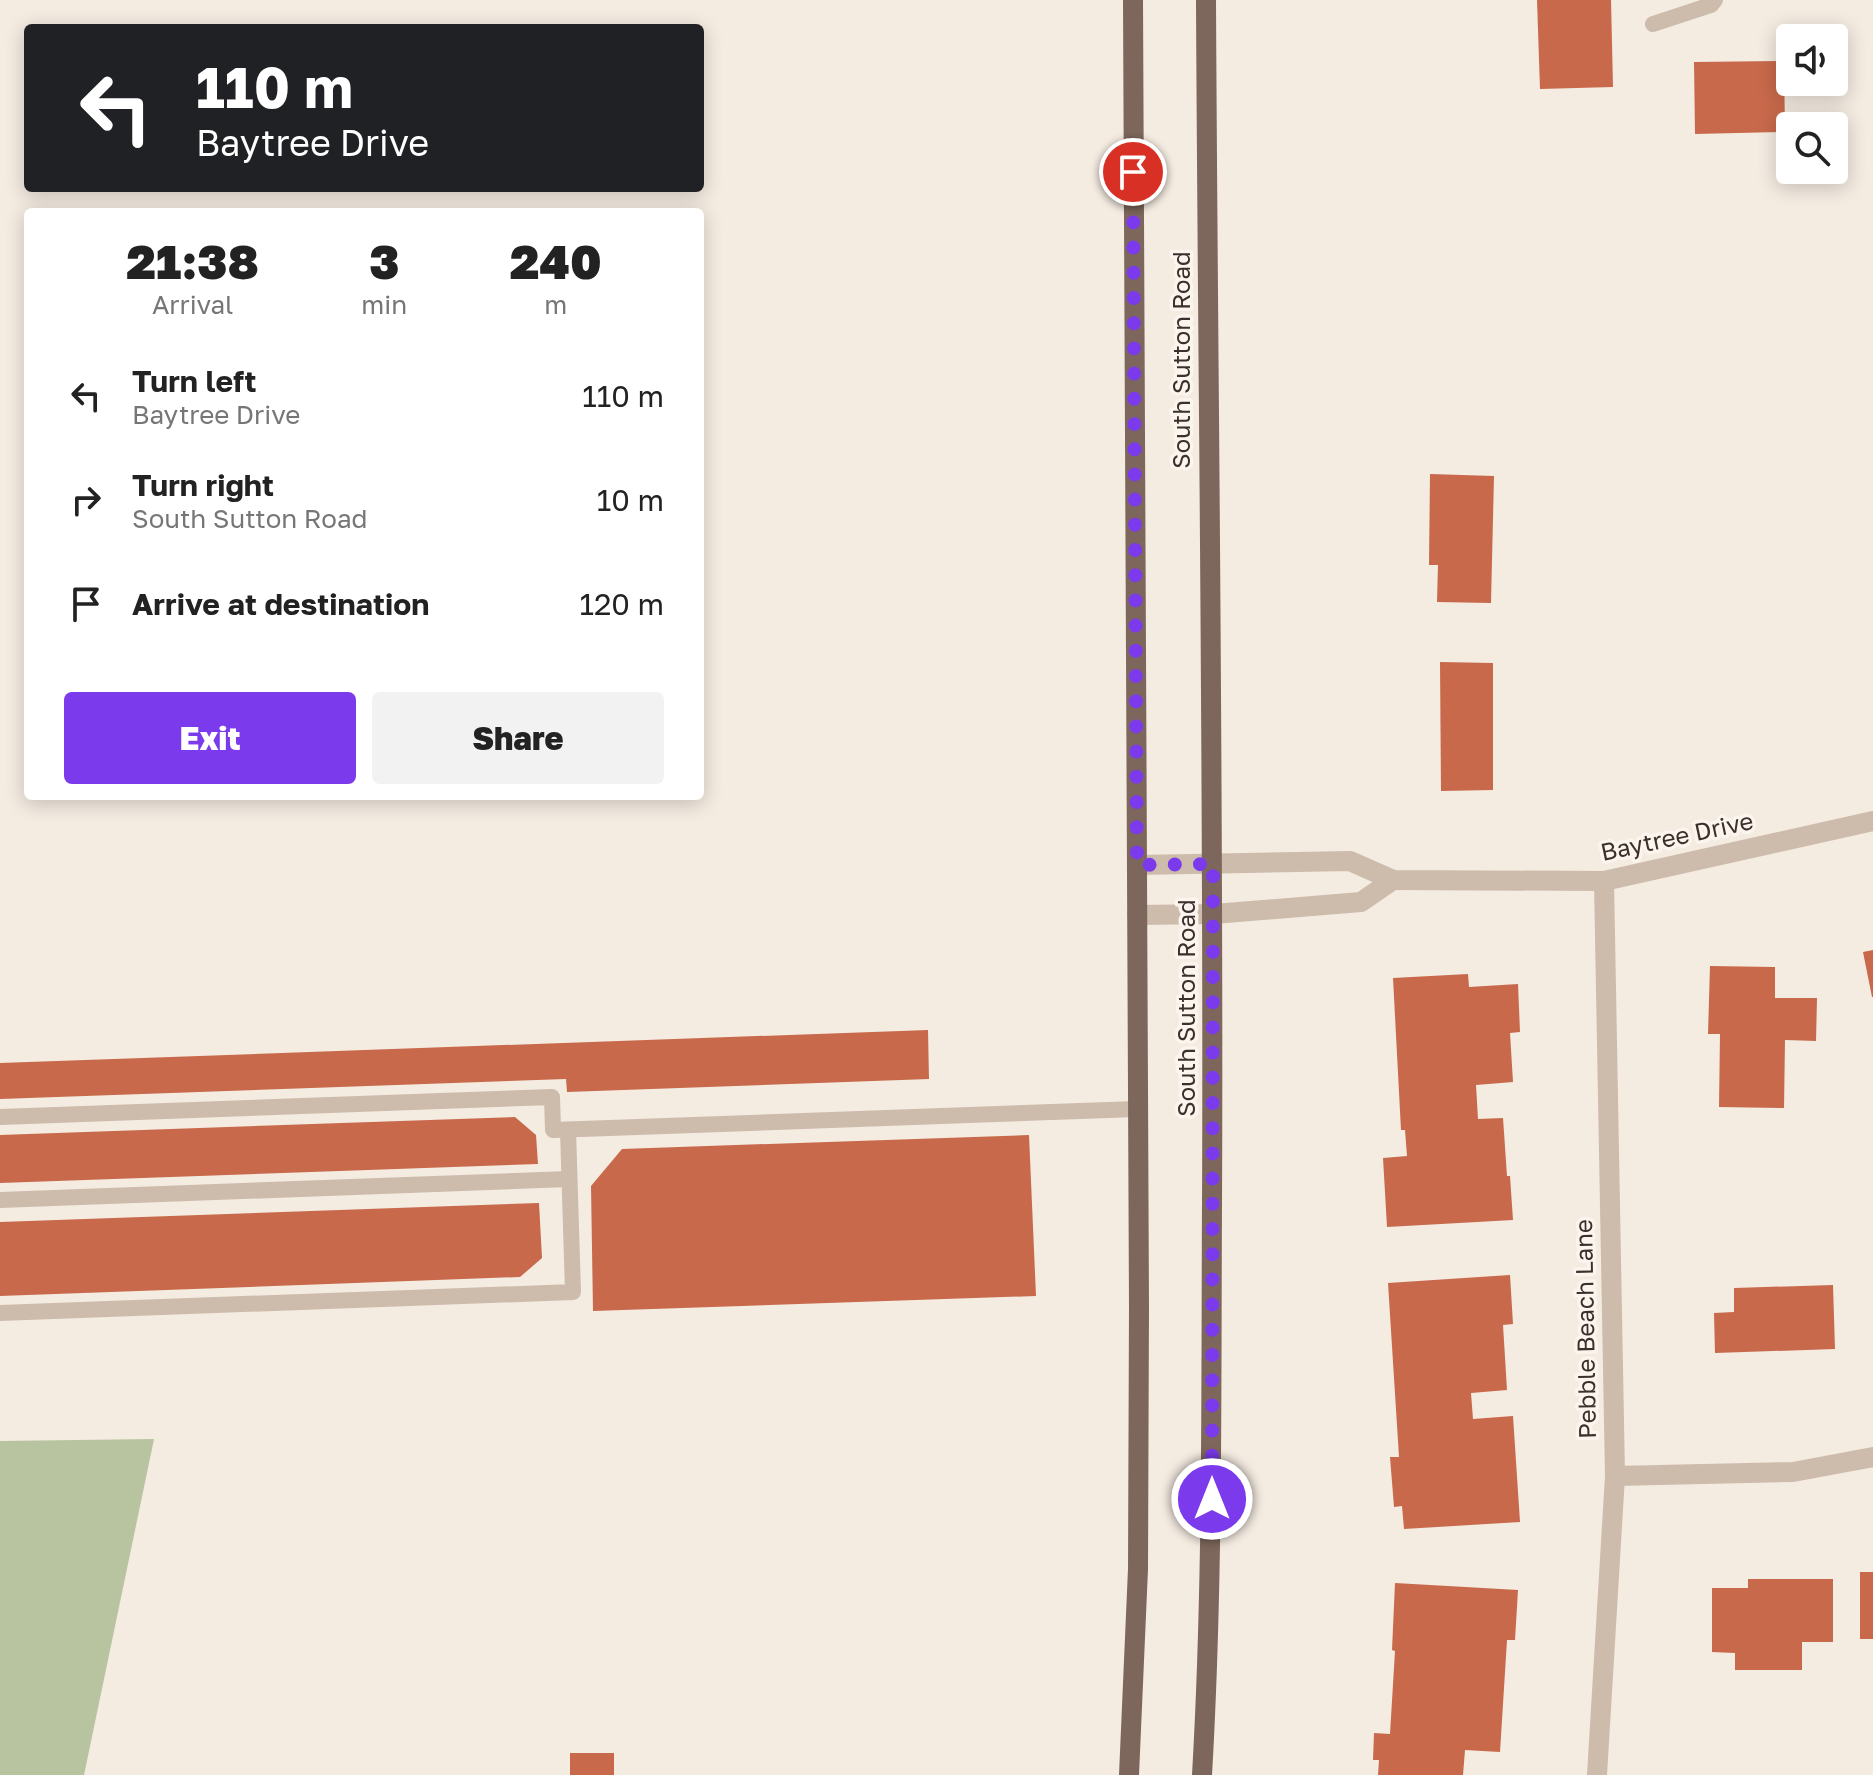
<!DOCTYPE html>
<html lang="en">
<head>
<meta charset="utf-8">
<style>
  :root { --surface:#fff; --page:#f2f2f2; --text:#222; --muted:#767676; --accent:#7c3aed }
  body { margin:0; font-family:"Golos Text",sans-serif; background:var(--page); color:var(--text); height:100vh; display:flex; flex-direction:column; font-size:30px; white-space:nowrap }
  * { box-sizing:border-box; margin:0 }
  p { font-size:26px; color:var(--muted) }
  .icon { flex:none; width:44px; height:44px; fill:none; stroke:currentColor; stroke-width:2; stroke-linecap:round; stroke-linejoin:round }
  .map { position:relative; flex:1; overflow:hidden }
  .sheet { position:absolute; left:24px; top:208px; width:680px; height:592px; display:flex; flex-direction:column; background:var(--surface); border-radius:8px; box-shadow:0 4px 20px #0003 }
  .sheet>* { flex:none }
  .hud { position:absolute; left:24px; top:24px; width:680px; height:168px; border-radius:8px; box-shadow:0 4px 20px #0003; background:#202124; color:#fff; overflow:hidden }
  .controls { position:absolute; left:1776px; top:24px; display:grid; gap:16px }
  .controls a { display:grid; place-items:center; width:72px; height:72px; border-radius:8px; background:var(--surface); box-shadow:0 4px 20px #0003; font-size:40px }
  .pin { position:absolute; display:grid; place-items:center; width:68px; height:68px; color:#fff; margin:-34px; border:4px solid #fff; border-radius:50%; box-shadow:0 2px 8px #0007 }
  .me { position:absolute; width:88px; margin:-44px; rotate:0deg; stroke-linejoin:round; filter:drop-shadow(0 0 6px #0008) }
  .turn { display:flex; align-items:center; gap:28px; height:168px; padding:0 40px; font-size:36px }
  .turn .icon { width:104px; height:104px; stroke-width:2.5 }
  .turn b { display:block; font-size:56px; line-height:68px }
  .eta { display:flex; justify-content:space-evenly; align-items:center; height:136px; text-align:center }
  .eta b { font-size:48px; font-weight:800; line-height:56px }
  .button { display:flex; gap:16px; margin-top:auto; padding:16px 40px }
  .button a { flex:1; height:92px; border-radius:8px; background:var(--accent); color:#fff; font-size:32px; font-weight:800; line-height:92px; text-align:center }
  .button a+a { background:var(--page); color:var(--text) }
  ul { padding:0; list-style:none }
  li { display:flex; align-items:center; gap:24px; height:104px; padding:0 40px }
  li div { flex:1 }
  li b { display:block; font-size:30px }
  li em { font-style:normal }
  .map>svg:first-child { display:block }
  .green { fill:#b8c4a0 }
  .building { fill:#c8694b }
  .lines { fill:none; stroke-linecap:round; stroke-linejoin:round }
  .lane { stroke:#cdbbac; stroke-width:16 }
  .street { stroke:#cdbbac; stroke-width:20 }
  .primary { stroke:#7d675c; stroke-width:20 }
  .route { stroke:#7c3aed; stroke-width:14; stroke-dasharray:0 25.2 }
  .labels { text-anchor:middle; stroke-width:7; stroke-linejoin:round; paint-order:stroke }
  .street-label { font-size:24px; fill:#3b302b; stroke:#fbf5ee }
</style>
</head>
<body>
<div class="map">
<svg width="1873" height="1775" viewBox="0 0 1873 1775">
  <rect width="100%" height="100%" fill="#f4ebe1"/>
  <!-- green -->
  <path class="green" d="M154,1439L84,1775H0V1441Z"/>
  <!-- building -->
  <g class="building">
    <path d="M1537,0H1611L1613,87L1540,89Z"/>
    <path d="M1784,61L1785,132L1695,134L1694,62Z"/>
    <path d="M1430,474L1494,476L1491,603L1437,602L1438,565H1429Z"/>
    <path d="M1440,662L1493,663V790L1441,791Z"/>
    <path d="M1873,950V997H1872L1863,952Z"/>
    <path d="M1710,966L1775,967V998H1817L1816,1041L1785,1040L1784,1108L1719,1107L1720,1034H1708Z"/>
    <path d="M1468,974L1469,987L1518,984L1520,1032L1510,1033L1513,1082L1476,1085L1478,1119L1503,1118L1507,1176H1510L1513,1220L1387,1227L1383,1158L1407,1156L1405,1130H1401L1393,978Z"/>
    <path d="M928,1030L929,1079L567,1092L566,1079L0,1099V1063Z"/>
    <path d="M515,1117L536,1135L538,1164L0,1183V1135Z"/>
    <path d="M1029,1135L1036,1296L593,1311L591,1186L622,1149Z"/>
    <path d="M539,1203L542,1258L520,1277L0,1296V1222Z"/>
    <path d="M1510,1275L1513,1324L1503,1325L1507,1390L1471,1393L1473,1419L1513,1416L1520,1522L1404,1529L1402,1506L1394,1507L1390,1457H1399L1388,1283Z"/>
    <path d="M1833,1285L1835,1349L1715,1353L1714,1313L1734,1312V1288Z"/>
    <rect x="1860" y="1572" width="13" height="67"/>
    <path d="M1748,1579H1833V1642H1802V1670H1735V1653L1712,1652V1588H1748Z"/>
    <path d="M1395,1583L1518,1590L1515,1640H1507L1500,1752L1465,1750L1463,1775H1378L1379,1760H1373L1374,1733L1390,1734L1395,1651L1392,1650Z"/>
    <rect x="570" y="1753" width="44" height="22"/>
  </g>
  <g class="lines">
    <!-- lane -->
    <g class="lane">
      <path d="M1653,24L1711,5L1715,0"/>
      <path d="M0,1117L552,1097L553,1130L1137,1109"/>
      <path d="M0,1200L569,1179"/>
      <path d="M0,1313L573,1292L568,1130"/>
    </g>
    <!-- street -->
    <g class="street">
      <path d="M1137,865L1350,861L1393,880L1604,881L1873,821"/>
      <path d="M1137,915L1214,914L1361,902L1393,880"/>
      <path d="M1615,1476L1793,1472L1873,1457"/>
      <path d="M1597,1775L1615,1476L1604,881"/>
    </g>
    <!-- primary -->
    <g class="primary">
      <path d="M1129,1775L1138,1569L1139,1308L1133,0"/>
      <path d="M1202,1775C1213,1585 1211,1395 1212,1204C1214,803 1208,401 1206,0"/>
    </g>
  </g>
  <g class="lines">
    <!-- route -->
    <path class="route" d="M1133,172L1137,865L1213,864L1212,1499"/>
  </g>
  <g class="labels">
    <!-- street labels -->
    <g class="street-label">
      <text transform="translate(1182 360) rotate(-90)" y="8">South Sutton Road</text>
      <text transform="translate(1677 837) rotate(-12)" y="8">Baytree Drive</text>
      <text transform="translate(1187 1008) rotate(-90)" y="8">South Sutton Road</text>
      <text transform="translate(1586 1329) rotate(-91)" y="8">Pebble Beach Lane</text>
    </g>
  </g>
</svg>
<div class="controls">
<a><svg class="icon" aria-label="sound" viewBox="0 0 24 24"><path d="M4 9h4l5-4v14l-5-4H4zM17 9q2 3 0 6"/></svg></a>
<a><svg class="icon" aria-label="search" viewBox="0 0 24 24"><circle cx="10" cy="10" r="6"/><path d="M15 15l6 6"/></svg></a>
</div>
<div class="pin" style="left:1133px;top:172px;background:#d93025"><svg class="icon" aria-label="arrive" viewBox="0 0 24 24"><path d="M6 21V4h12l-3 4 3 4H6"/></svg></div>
<svg class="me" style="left:1212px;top:1499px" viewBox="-20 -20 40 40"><circle r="17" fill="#7c3aed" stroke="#fff" stroke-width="3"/><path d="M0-11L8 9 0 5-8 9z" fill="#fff"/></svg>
<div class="hud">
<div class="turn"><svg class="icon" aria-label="left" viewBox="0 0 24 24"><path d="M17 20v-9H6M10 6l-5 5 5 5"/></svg><div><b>110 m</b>Baytree Drive</div></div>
</div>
<section class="sheet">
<div class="eta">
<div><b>21:38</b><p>Arrival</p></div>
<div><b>3</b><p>min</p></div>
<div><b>240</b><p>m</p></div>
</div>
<ul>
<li><svg class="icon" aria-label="left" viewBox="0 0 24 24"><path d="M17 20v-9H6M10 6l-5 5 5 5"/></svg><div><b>Turn left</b><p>Baytree Drive</p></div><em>110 m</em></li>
<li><svg class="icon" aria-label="right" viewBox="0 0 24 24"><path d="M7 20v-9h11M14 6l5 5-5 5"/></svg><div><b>Turn right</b><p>South Sutton Road</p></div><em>10 m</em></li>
<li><svg class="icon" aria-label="arrive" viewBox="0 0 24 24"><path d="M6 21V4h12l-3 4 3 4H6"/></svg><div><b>Arrive at destination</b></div><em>120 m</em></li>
</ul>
<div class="button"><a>Exit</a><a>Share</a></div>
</section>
</div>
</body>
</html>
